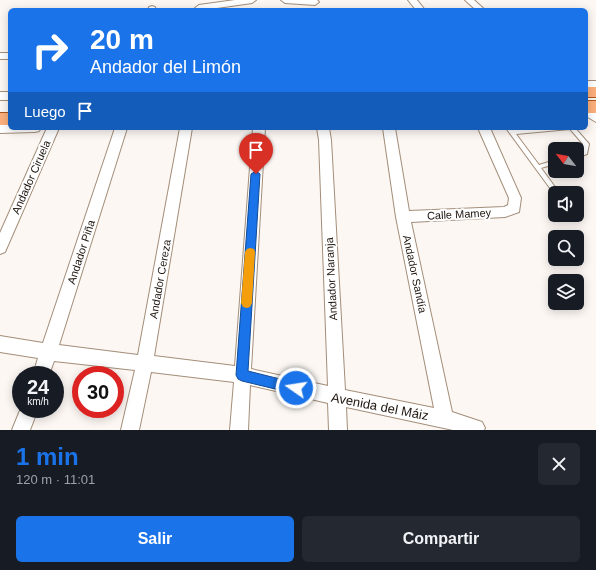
<!DOCTYPE html>
<html lang="es">
<head>
<meta charset="utf-8">
<style>
  :root { --surface:#171b24; --page:#242831; --text:#f1f3f6; --muted:#9ea1a6; --accent:#1a73e8 }
  body { margin:0; font-family:Arial,sans-serif; background:var(--page); color:var(--text); height:100vh; display:flex; flex-direction:column; font-size:15px; white-space:nowrap }
  * { box-sizing:border-box; margin:0 }
  p { font-size:13px; color:var(--muted) }
  .icon { flex:none; width:22px; height:22px; fill:none; stroke:currentColor; stroke-width:2; stroke-linecap:round; stroke-linejoin:round }
  .map { position:relative; height:430px; overflow:hidden }
  .sheet { display:flex; flex-direction:column; background:var(--surface); flex:1 }
  .sheet>* { flex:none }
  .top-card { position:absolute; left:8px; top:8px; width:580px; height:122px; border-radius:6px; box-shadow:0 2px 10px #0003; background:#1a73e8; color:#fff; overflow:hidden }
  .needle { width:26px; rotate:301deg }
  .controls { position:absolute; left:548px; top:142px; display:grid; gap:8px }
  .controls a { display:grid; place-items:center; width:36px; height:36px; border-radius:6px; background:var(--surface); box-shadow:0 2px 10px #0003; font-size:20px }
  .speed { position:absolute; left:12px; top:366px; display:flex; gap:8px; font-size:20px; font-weight:700; text-align:center }
  .speed>* { display:grid; place-content:center; width:52px; height:52px; border-radius:50%; background:var(--surface); box-shadow:0 2px 10px #0003; line-height:1 }
  .speed small { font-size:10px; font-weight:400 }
  .speed .limit { border:6px solid #d22; background:#fff; color:#111 }
  .pin { position:absolute; display:grid; place-items:center; width:34px; height:34px; color:#fff; margin:-41px -17px; border-radius:50% 50% 50% 0; rotate:-45deg; box-shadow:0 0 4px #0007 }
  .pin .icon { rotate:45deg }
  .me { position:absolute; width:44px; margin:-22px; rotate:283deg; stroke-linejoin:round; filter:drop-shadow(0 0 3px #0008) }
  .turn { display:flex; align-items:center; gap:14px; height:84px; padding:0 16px; font-size:18px }
  .turn .icon { width:52px; height:52px; stroke-width:2.5 }
  .turn b { display:block; font-size:28px; line-height:34px }
  .then { display:flex; align-items:center; height:38px; padding:0 16px; background:#0003; gap:8px; font-size:15px }
  .round { display:grid; place-items:center; flex:none; width:42px; height:42px; border-radius:6px; background:var(--page) }
  .summary { display:flex; align-items:center; justify-content:space-between; height:68px; padding:0 16px }
  h1 { font-size:24px; font-weight:800; line-height:30px; color:var(--accent) }
  .primary-button { display:flex; gap:8px; margin-top:auto; padding:8px 16px }
  .primary-button a { flex:1; height:46px; border-radius:6px; background:var(--accent); color:#fff; font-size:16px; font-weight:800; line-height:46px; text-align:center }
  .primary-button a+a { background:var(--page); color:var(--text) }
  .map>svg:first-child { display:block }
  .lines { fill:none; stroke-linecap:round; stroke-linejoin:round }
  .service-casing { stroke:#a38e79; stroke-width:2 }
  .minor-casing { stroke:#a38e79; stroke-width:2 }
  .primary-casing { stroke:#ad581d; stroke-width:2 }
  .service { fill:#fff; fill-rule:evenodd }
  .minor { fill:#fff; fill-rule:evenodd }
  .primary { fill:#fcb07c; fill-rule:evenodd }
  .route { fill:#1a73e8; stroke:#114b97 }
  .slow { fill:#f59e0b }
  .labels { text-anchor:middle; stroke-width:4; stroke-linejoin:round; paint-order:stroke }
  .street-label { font-size:11px; fill:#1e160f; stroke:#fff }
  .near-street-label { font-size:13px; fill:#1e160f; stroke:#fff }
</style>
</head>
<body>
<div class="map">
<svg width="596" height="430" viewBox="0 0 596 430">
  <rect width="100%" height="100%" fill="#fcf7f3"/>
  <g class="lines">
    <defs>
      <path id="service" d="M506,128H512L513,130L542,128H575L589,144L587,154L577,158V154L582,152L583,144L570,129L516,134L539,165L555,160V164L541,168L558,191L559,193H555V195Z"/>
      <g id="minor">
        <path d="M235,0H256L252,3L203,10H196L195,8L199,5Z"/>
        <path d="M281,0H317L319,2L315,5L285,3Z"/>
        <path d="M408,0H417L425,10H416Z"/>
        <path d="M465,0H474L485,10H476Z"/>
        <path d="M152,6L155,7L156,10H148L149,7Z"/>
        <rect x="0" y="53" width="10" height="6"/>
        <rect x="586" y="81" width="10" height="6"/>
        <rect x="0" y="92" width="10" height="8"/>
        <path d="M586,106L596,112V122L586,116Z"/>
        <path d="M0,125H10V128H41L39,131L35,132L0,133Z"/>
        <path d="M47,128H59L5,252L0,254V233Z"/>
        <path d="M115,128H127L59,345L138,355L180,128H192L154,356L235,366L253,128H265L251,369L328,386L319,140L317,128H329L331,140L345,390L434,408L396,217L383,128H395L409,211L504,207L508,205L509,198L478,128H490L521,198L519,212L505,217L411,222L452,412L482,422L485,428L484,430H453L346,407L347,430H329L328,403L250,385L248,430H230L234,382L151,372L139,430H121L135,370L54,361L49,375H33L38,358L0,352V336L43,343Z"/>
        <path d="M21,408V409H38L30,430H12Z"/>
      </g>
      <g id="primary">
        <rect x="586" y="87" width="10" height="10"/>
        <rect x="586" y="101" width="10" height="12"/>
        <rect x="0" y="113" width="10" height="12"/>
      </g>
    </defs>
    <!-- service casing -->
    <use href="#service" class="service-casing"/>
    <!-- minor casing -->
    <use href="#minor" class="minor-casing"/>
    <!-- primary casing -->
    <use href="#primary" class="primary-casing"/>
    <!-- service -->
    <use href="#service" class="service"/>
    <!-- minor -->
    <use href="#minor" class="minor"/>
    <!-- primary -->
    <use href="#primary" class="primary"/>
  </g>
  <!-- route -->
  <path class="route" d="M256,171L260,174L248,371L300,384L302,388L300,392L296,394L242,381L238,379L236,375L251,174Z"/>
  <!-- slow -->
  <path class="slow" d="M250,248L254,249L255,252L252,303L250,307L247,308L243,307L241,303L245,252L247,249Z"/>
  <g class="labels">
    <!-- street labels -->
    <g class="street-label">
      <text transform="translate(31 177) rotate(-66)" y="4">Andador Ciruela</text>
      <text transform="translate(459 214) rotate(-3)" y="4">Calle Mamey</text>
      <text transform="translate(81 252) rotate(-72)" y="4">Andador Piña</text>
      <text transform="translate(415 274) rotate(78)" y="4">Andador Sandía</text>
      <text transform="translate(160 279) rotate(-80)" y="4">Andador Cereza</text>
      <text transform="translate(331 279) rotate(-93)" y="4">Andador Naranja</text>
    </g>
    <!-- near-street labels -->
    <g class="near-street-label">
      <text transform="translate(380 406) rotate(11)" y="5">Avenida del Máiz</text>
    </g>
  </g>
</svg>
<div class="controls">
<a><svg class="needle" viewBox="-14 -14 28 28"><path d="M0-13l5 13h-10z" fill="#e53935"/><path d="M0 13l5-13h-10z" fill="#9ea1a6"/></svg></a>
<a><svg class="icon" aria-label="sound" viewBox="0 0 24 24"><path d="M4 9h4l5-4v14l-5-4H4zM17 9q2 3 0 6"/></svg></a>
<a><svg class="icon" aria-label="search" viewBox="0 0 24 24"><circle cx="10" cy="10" r="6"/><path d="M15 15l6 6"/></svg></a>
<a><svg class="icon" aria-label="layers" viewBox="0 0 24 24"><path d="M12 4l9 5-9 5-9-5zM3 14l9 5 9-5"/></svg></a>
</div>
<div class="speed"><div>24<small>km/h</small></div><div class="limit">30</div></div>
<div class="pin" style="left:256px;top:174px;background:#d93025"><svg class="icon" aria-label="arrive" viewBox="0 0 24 24"><path d="M6 21V4h12l-3 4 3 4H6"/></svg></div>
<svg class="me" style="left:296px;top:388px" viewBox="-20 -20 40 40"><circle r="17" fill="#1a73e8" stroke="#fff" stroke-width="3"/><path d="M0-11L8 9 0 5-8 9z" fill="#fff"/></svg>
<div class="top-card">
<div class="turn"><svg class="icon" aria-label="right" viewBox="0 0 24 24"><path d="M7 20v-9h11M14 6l5 5-5 5"/></svg><div><b>20 m</b>Andador del Limón</div></div>
<div class="then">Luego<svg class="icon" aria-label="arrive" viewBox="0 0 24 24"><path d="M6 21V4h12l-3 4 3 4H6"/></svg></div>
</div>
</div>
<section class="sheet">
<div class="summary"><div><h1>1 min</h1><p>120 m · 11:01</p></div><a class="round"><svg class="icon" aria-label="close" viewBox="0 0 24 24"><path d="M6 6l12 12M18 6L6 18"/></svg></a></div>
<div class="primary-button"><a>Salir</a><a>Compartir</a></div>
</section>
</body>
</html>
